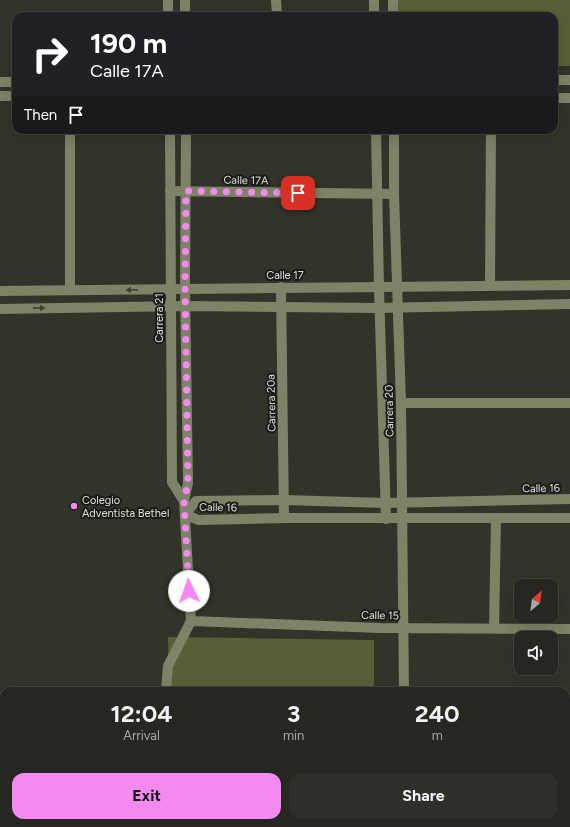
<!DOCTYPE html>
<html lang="en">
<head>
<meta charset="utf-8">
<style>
  :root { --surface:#262720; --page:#2e2f29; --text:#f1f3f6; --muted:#a4a5a5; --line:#42443e; --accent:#f489f0 }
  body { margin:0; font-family:Figtree,sans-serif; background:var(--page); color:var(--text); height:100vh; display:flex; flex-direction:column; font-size:15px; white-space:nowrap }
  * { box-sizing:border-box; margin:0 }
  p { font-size:13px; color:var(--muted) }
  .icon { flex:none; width:22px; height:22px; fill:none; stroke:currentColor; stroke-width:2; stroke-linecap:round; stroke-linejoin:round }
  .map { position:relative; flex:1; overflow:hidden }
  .side { position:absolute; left:0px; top:687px; width:570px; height:140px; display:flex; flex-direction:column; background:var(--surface); border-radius:12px 12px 0 0; box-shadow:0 4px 16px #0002,0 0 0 1px var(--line) }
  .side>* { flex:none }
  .top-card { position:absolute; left:12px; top:12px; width:546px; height:122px; border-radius:12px; box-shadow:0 4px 16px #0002,0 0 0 1px var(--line); background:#202124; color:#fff; overflow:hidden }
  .needle { width:26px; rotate:29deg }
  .fabs { position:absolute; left:514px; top:579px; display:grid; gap:8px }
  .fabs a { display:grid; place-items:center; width:44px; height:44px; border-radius:8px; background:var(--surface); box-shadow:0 4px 16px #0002,0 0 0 1px var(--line); font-size:20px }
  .pin { position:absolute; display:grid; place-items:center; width:34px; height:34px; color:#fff; margin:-17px; border-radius:8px; box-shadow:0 2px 6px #0006 }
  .me { position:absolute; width:44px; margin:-22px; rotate:357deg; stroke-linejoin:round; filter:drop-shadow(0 0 3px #0008) }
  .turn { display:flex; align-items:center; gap:14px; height:84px; padding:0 12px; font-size:18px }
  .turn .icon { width:52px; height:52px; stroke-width:2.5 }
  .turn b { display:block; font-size:28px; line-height:34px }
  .then { display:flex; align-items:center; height:38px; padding:0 12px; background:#0003; gap:8px; font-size:15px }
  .eta { display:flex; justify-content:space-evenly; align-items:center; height:68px; text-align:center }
  .eta b { font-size:24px; font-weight:700; line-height:28px }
  .button { display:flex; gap:8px; margin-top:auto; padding:8px 12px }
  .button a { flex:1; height:46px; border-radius:12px; background:var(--accent); color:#111; font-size:16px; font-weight:700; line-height:46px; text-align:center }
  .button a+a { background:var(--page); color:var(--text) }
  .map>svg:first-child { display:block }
  .green { fill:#575f38 }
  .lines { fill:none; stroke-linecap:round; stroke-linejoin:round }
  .minor { stroke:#7d8366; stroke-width:10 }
  .oneway { fill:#3d3f33 }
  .route { stroke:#f489f0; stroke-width:7; stroke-dasharray:0 12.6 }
  .poi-dot { fill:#f489f0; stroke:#1a1b17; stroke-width:1.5 }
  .labels { text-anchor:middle; stroke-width:4; stroke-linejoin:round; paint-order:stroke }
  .street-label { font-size:11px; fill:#dfe1da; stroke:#1a1b17 }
  .poi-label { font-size:11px; fill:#dfe1da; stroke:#1a1b17; text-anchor:start }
</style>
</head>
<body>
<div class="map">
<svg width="570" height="827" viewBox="0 0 570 827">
  <rect width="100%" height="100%" fill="#32342a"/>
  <!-- green -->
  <g class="green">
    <path d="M398,0H570V66H554V16H398Z"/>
    <path d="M168,637L374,640V691H169Z"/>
    <rect x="172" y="823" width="202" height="4"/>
  </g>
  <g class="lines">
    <!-- minor -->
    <g class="minor">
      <path d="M168,0V16"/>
      <path d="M185,0V16"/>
      <path d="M276,0L277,16"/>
      <path d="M393,0V16"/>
      <path d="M374,16V0"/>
      <path d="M554,80H570"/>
      <path d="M0,82H16"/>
      <path d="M0,96H16"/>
      <path d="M554,98H570"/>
      <path d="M376,130L379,288L386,519"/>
      <path d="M394,130V194L401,403L404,691"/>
      <path d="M170,191L394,194"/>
      <path d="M490,286L491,130"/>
      <path d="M281,287L284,518"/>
      <path d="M70,290V130"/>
      <path d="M0,291L570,285"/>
      <path d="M0,309L185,306L379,308L570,304"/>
      <path d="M401,403H570"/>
      <path d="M570,499L385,503L285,500L196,501L185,514L198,520L284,518H570"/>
      <path d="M184,501L188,483L185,288L186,130"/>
      <path d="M191,621L380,628L570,629"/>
      <path d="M494,628L496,519"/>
      <path d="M166,691L168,666L191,621L184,501L172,482L170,130"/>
      <path d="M0,726H4"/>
      <path d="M0,809H4"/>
      <path d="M163,823V827"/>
      <path d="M405,823V827"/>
    </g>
  </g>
  <!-- one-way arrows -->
  <defs><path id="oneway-solid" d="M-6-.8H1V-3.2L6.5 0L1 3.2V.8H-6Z"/></defs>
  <g class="oneway">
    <use href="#oneway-solid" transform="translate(132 290) rotate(180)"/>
    <use href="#oneway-solid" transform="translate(39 308) rotate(-1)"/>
  </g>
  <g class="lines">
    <!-- route -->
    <path class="route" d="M189,591L184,501L188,483L185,288L186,191L298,193"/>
  </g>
  <!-- markers -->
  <circle class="poi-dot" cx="74" cy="506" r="4"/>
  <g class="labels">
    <!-- street labels -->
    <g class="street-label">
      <text transform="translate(246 180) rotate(1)" y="4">Calle 17A</text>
      <text x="285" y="279">Calle 17</text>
      <text transform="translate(159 318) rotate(-90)" y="4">Carrera 21</text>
      <text transform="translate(271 403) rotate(-91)" y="4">Carrera 20a</text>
      <text transform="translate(389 411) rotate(-91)" y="4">Carrera 20</text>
      <text transform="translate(541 488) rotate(-1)" y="4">Calle 16</text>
      <text transform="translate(218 507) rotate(1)" y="4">Calle 16</text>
      <text transform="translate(380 615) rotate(1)" y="4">Calle 15</text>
    </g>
    <!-- poi labels -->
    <g class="poi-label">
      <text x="82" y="504">Colegio<tspan x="82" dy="13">Adventista Bethel</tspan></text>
    </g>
  </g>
</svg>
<div class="fabs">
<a><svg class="needle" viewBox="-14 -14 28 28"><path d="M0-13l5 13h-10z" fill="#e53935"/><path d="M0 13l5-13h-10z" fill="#a4a5a5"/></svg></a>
<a><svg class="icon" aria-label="sound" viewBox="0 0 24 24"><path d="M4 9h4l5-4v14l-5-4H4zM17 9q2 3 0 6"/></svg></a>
</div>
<div class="pin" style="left:298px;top:193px;background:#d93025"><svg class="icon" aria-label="arrive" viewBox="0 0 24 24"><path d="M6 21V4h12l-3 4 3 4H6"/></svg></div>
<svg class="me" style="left:189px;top:591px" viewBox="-20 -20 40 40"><circle r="19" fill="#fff"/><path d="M0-13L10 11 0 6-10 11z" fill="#f489f0"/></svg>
<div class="top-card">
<div class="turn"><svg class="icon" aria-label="right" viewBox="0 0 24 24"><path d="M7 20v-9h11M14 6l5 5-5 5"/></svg><div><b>190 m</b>Calle 17A</div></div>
<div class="then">Then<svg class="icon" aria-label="arrive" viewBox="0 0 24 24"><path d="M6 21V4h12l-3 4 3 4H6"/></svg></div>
</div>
<section class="side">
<div class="eta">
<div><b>12:04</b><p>Arrival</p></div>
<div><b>3</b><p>min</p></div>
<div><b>240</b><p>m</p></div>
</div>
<div class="button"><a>Exit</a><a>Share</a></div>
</section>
</div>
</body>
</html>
